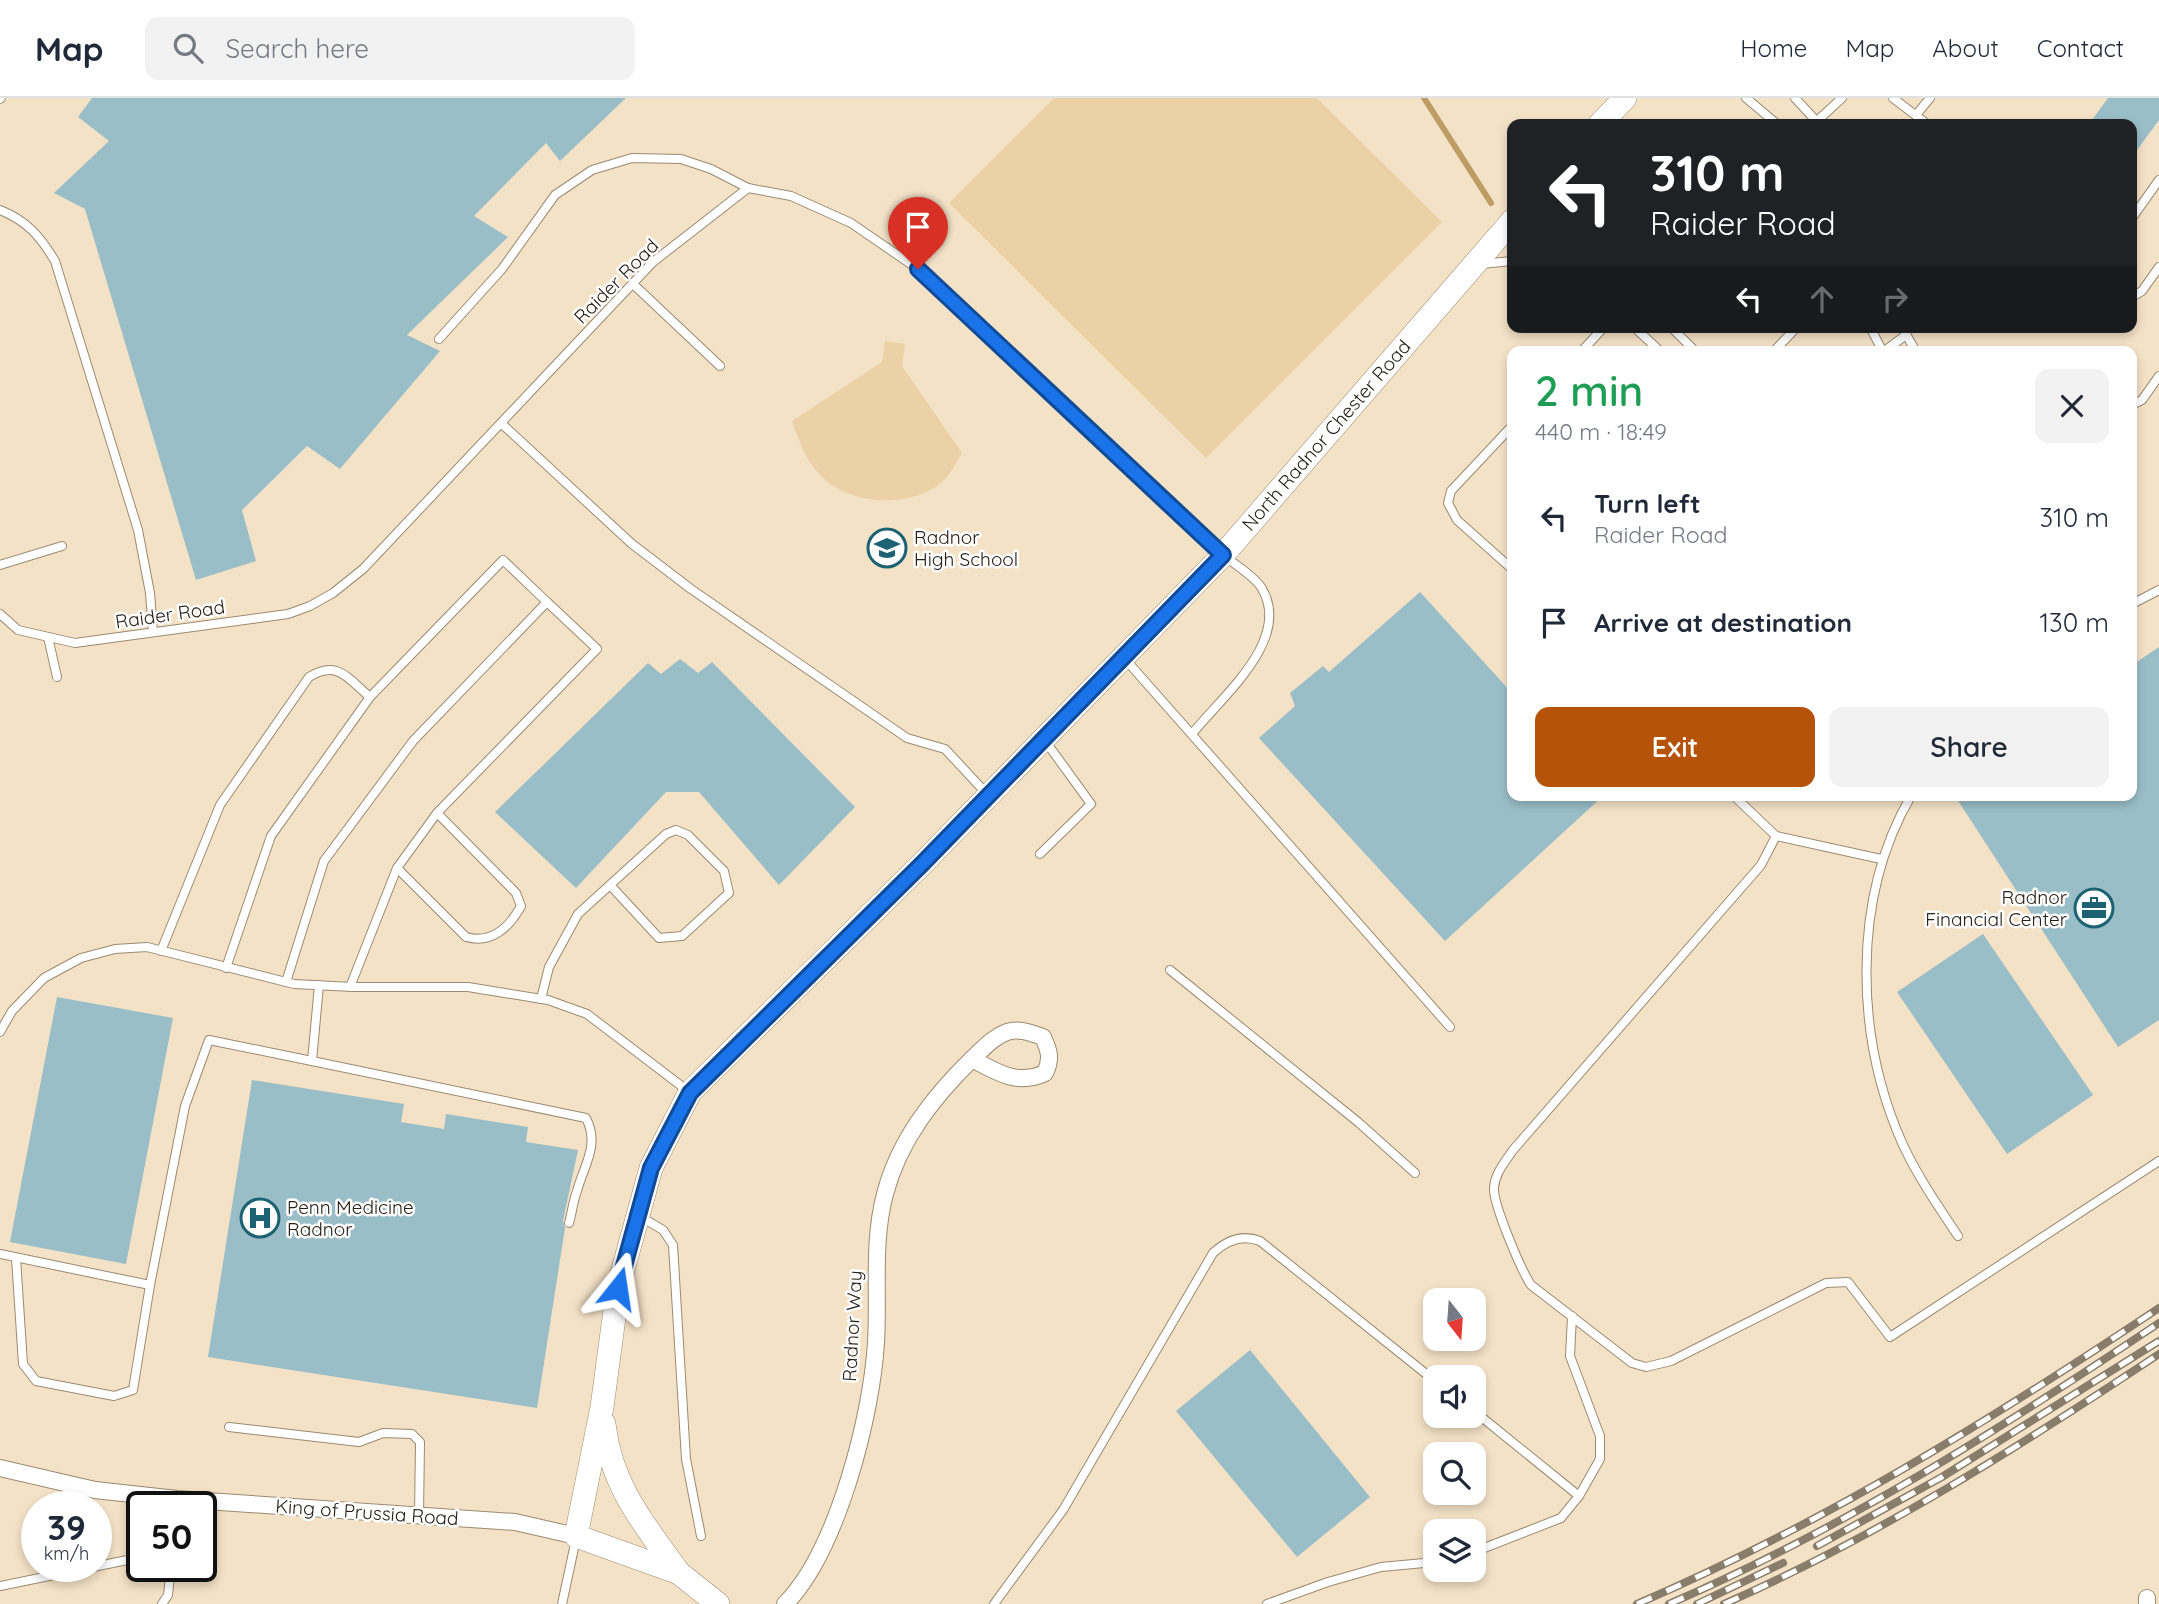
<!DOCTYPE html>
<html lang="en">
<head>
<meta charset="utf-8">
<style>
  :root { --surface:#fff; --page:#f2f2f3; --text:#1f2937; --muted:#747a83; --line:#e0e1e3; --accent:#b45309 }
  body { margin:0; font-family:Quicksand,sans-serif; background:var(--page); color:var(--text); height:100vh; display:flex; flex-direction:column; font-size:26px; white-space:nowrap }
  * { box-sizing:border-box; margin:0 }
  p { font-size:23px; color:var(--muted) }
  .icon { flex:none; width:38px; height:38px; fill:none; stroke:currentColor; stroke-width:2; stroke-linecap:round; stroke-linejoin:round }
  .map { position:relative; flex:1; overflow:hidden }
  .drawer { position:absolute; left:1507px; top:248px; width:630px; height:455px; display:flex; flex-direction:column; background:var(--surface); border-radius:14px; box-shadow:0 4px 10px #0003 }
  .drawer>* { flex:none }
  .hud { position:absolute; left:1507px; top:21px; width:630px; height:214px; border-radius:14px; box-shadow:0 4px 10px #0003; background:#202124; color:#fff; overflow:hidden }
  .needle { width:46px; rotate:163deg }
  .fabs { position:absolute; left:1423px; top:1190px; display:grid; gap:14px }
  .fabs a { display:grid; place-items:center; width:63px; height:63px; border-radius:14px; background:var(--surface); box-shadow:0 4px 10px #0003; font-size:35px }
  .speed { position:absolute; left:21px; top:1393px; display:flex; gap:14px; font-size:35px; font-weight:700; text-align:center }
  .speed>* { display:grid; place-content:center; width:91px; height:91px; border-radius:50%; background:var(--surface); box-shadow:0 4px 10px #0003; line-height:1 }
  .speed small { font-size:18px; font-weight:400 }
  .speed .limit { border:4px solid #111; border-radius:10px; background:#fff; color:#111 }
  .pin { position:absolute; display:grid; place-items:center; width:60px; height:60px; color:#fff; margin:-72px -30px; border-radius:50% 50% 50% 0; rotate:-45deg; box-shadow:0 0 7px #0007 }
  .pin .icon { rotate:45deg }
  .me { position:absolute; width:77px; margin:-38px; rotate:15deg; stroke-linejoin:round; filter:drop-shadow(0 0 5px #0008) }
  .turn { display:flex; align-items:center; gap:24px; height:147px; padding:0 28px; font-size:32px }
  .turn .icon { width:91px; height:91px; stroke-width:2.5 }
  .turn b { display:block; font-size:49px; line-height:60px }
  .lanes { display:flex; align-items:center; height:66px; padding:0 28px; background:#0003; justify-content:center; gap:35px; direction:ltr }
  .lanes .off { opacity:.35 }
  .round { display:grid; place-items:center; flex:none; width:74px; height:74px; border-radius:14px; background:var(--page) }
  .overview { display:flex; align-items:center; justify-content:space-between; height:119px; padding:0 28px }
  h1 { font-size:42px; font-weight:600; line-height:52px; color:#1e9e55 }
  .action { display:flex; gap:14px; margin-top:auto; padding:14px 28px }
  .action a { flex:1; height:80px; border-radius:14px; background:var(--accent); color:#fff; font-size:28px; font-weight:600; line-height:80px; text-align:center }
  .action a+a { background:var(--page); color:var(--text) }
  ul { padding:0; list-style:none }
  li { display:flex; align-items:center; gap:21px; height:105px; padding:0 28px }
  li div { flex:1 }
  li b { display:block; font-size:26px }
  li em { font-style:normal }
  header { display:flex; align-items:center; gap:42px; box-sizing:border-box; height:98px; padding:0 35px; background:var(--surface); border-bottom:2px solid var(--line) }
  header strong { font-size:33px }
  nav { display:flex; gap:38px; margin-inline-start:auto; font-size:24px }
  .search { width:490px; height:63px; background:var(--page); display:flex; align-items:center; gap:18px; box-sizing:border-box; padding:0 24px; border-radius:14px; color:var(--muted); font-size:26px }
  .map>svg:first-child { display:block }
  .green { fill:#edd1a6 }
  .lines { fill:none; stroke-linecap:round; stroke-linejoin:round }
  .stream { stroke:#be9c66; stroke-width:6 }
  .building { fill:#9abec8 }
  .lane-casing { stroke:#9a8a70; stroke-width:10 }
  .street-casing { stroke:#9a8a70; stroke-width:18 }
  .secondary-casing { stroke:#9a8a70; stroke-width:24 }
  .lane { stroke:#fff; stroke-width:8 }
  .street { stroke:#fff; stroke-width:16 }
  .secondary { stroke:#fff; stroke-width:23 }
  .rail-casing { stroke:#887d6a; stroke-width:8 }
  .rail { stroke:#fff; stroke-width:5; stroke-dasharray:16; stroke-linecap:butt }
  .route-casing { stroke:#114b97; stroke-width:18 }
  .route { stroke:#1a73e8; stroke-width:12 }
  .labels { text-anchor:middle; stroke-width:5; stroke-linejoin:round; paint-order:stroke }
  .street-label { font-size:19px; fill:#262016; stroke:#fff }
  .poi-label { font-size:19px; fill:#262016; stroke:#fff; text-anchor:start }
</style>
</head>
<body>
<header>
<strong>Map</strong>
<div class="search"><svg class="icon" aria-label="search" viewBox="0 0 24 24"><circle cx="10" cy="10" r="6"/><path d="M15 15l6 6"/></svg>Search here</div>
<nav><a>Home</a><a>Map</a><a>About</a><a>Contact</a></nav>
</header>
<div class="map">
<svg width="2159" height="1506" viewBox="0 0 2159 1506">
  <rect width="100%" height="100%" fill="#f4e2c7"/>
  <!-- green -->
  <g class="green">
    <path d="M1054,0H1317L1442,124L1206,360L949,105Z"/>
    <path d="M885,243L905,246L902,268L962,355C957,363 951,375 944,382C914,411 853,408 823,380C807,365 799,343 792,323L882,264Z"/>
  </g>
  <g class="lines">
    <!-- stream -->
    <path class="stream" d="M1424,0L1491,105"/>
  </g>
  <!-- building -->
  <g class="building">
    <path d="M92,0H626L560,63L546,45L474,118L508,139L407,237L440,253L340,371L307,348L242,412L256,463L196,482L85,111L54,95L109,43L78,19Z"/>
    <path d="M2108,0H2159V22L2132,59V26H2089Z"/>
    <path d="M1420,494L1512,595V698H1603L1445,843L1259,640L1295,608L1290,595L1323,568L1329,574Z"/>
    <path d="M2159,549V922L2118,949L1955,698H2132V567Z"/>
    <path d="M680,561L698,575L712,564L855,709L779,787L699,694H666L576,790L495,714L648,565L661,576Z"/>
    <path d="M1983,836L2093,997L2007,1056L1897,894Z"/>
    <path d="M57,899L173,920L126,1166L10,1144Z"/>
    <path d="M252,982L404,1006L401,1024L444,1031L446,1016L528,1029L526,1044L578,1052L563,1123L565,1130L537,1310L208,1259Z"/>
    <path d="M1250,1252L1370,1399L1297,1459L1176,1313Z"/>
  </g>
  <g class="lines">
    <defs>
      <g id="lane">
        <path d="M1746,0L1777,26"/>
        <path d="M1795,0L1819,26"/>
        <path d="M1893,0L1927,26"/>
        <path d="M0,1L1,0"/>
        <path d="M1916,17L1930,0"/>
        <path d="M1809,26L1817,23L1842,0"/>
        <path d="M0,112C27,123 40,138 55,163L138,432L150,495L153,534"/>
        <path d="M2132,120L2159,82"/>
        <path d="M1481,166L1512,163"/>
        <path d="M633,186L720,268"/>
        <path d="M2132,199L2142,193L2159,169"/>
        <path d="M1634,229L1661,254"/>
        <path d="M1671,229L1696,254"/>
        <path d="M1870,229L1883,254"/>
        <path d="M1902,229L1916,254"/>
        <path d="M439,241L502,171L555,97L592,72L632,60L681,61L711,71L748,90"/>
        <path d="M1581,254L1604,229"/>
        <path d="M1773,254L1797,229"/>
        <path d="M1883,254L1906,237"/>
        <path d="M2132,307L2142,302L2159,278"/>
        <path d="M502,326L632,446L691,491L907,640L945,651L987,696"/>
        <path d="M1512,328L1451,393L1448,405L1457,422L1512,471"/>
        <path d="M0,467L62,448"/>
        <path d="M2132,506L2159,492"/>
        <path d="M0,516L18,532L75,545L288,516L310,508L333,495L363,471L653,164L748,90L791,98L851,125L918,171L1223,457C1234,466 1253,477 1261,489C1294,541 1221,599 1192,636"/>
        <path d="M48,539L57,579"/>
        <path d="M1126,562L1450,929"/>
        <path d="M1734,698L1776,738"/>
        <path d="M1911,698C1851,801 1855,940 1903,1047C1918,1079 1938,1108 1958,1138"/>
        <path d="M1040,756L1091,706L1046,644"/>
        <path d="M1881,761L1776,738L1761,767L1513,1052C1505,1064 1495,1075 1494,1090C1493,1106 1521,1172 1531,1187L1632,1265L1646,1269L1671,1263L1826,1185L1848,1184L1890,1239L2159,1063"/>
        <path d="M161,853L220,707L309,579C338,561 348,581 370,599"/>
        <path d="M226,870L271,738L370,599L503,462L547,504"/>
        <path d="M1170,872L1358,1024L1415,1075"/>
        <path d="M286,884L324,763L413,643L547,504L597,551L437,715L397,770"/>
        <path d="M350,889L397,770L466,839C491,846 509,830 521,808L516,795L437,715"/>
        <path d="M541,901L549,869L578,816L666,736L676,732L688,737L724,773L729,795L682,838L659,840L610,787"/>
        <path d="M0,934L12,913L44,880L81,860L115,851L147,849L294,886L353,889H468L548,902L587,916L688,993"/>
        <path d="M312,963L586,1020C600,1047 584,1067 577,1093C573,1103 572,1115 569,1125"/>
        <path d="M641,1119L663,1132L673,1147L686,1361L701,1438"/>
        <path d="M0,1156L150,1187L185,1008L209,942L312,963L319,887"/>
        <path d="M16,1160L23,1266L36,1283L114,1298L133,1292L150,1187"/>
        <path d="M1474,1313L1579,1398"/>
        <path d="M229,1329L359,1344L383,1335L412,1336L420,1344L419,1418"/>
        <path d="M1474,1454L1561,1420L1579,1398L1600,1361V1338L1570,1258L1572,1218"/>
        <path d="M0,1488L142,1459"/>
        <path d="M162,1506L168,1497L171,1468"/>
        <path d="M562,1506L576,1441"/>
        <path d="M994,1506L1063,1412L1213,1155C1226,1143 1242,1136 1260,1143L1435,1283"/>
        <path d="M1267,1506L1328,1484L1381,1469L1435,1464"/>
      </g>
      <g id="street">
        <path d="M0,1370L95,1392L177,1401L515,1424L576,1438"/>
        <path d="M2147,1500V1506"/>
        <path d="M785,1506C837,1454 872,1317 876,1244C879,1194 872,1145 885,1096C899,1042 934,998 973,960C984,950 993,939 1007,934C1019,930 1031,935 1043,939C1049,952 1052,961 1045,975C1017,988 997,974 972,961"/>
      </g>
      <g id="secondary">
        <path d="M1600,26L1625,0"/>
        <path d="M604,1326C611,1388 644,1426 679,1475"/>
        <path d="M718,1506L679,1475L576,1438L602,1309L618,1190L651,1070L690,994L921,767L1223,457L1512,123"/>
      </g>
    </defs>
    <!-- lane casing -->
    <use href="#lane" class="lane-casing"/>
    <!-- street casing -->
    <use href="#street" class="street-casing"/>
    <!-- secondary casing -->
    <use href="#secondary" class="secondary-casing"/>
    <!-- lane -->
    <use href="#lane" class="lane"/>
    <!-- street -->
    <use href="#street" class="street"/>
    <!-- secondary -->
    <use href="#secondary" class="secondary"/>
    <defs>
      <g id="rail">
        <path d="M1817,1448L1942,1379L2159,1243"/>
        <path d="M1637,1506C1823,1426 1991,1322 2159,1210"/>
        <path d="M1669,1506C1843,1431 2002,1330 2159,1225"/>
        <path d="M1697,1506L1783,1465"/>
        <path d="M1724,1506C1877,1439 2020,1348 2159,1256"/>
      </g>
    </defs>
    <!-- rail casing -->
    <use href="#rail" class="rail-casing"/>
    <!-- rail -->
    <use href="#rail" class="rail"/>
  </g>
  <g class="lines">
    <defs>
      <path id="route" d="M618,1190L651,1070L690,995L921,767L1223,457L918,171"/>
    </defs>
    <!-- route casing -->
    <use href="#route" class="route-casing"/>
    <!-- route -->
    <use href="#route" class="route"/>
  </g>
  <!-- icons -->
  <defs>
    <symbol id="school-ring" viewBox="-11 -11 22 22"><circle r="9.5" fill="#fff" stroke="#1c6273" stroke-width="1.5"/><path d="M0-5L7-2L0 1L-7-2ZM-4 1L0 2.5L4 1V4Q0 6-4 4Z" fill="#1c6273"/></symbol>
    <symbol id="office-ring" viewBox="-11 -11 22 22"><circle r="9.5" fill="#fff" stroke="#1c6273" stroke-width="1.5"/><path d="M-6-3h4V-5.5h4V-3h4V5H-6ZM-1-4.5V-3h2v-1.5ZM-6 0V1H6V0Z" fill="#1c6273"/></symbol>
    <symbol id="hospital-ring" viewBox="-11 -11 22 22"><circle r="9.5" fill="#fff" stroke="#1c6273" stroke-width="1.5"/><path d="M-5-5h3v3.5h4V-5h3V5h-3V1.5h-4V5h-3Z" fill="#1c6273"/></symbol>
  </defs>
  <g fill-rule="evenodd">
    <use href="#school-ring" x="865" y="428" width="44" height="44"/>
    <use href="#office-ring" x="2072" y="788" width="44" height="44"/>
    <use href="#hospital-ring" x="238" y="1098" width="44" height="44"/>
  </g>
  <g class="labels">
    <!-- street labels -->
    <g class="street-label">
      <text transform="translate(616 183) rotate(-45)" y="7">Raider Road</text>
      <text transform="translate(1326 337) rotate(-49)" y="7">North Radnor Chester Road</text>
      <text transform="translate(170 516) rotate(-8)" y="7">Raider Road</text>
      <text transform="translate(852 1228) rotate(-87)" y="7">Radnor Way</text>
      <text transform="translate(367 1414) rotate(4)" y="7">King of Prussia Road</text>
    </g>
    <!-- poi labels -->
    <g class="poi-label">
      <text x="914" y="446">Radnor<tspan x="914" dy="22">High School</tspan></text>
      <text x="2067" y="806" text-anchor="end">Radnor<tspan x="2067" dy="22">Financial Center</tspan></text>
      <text x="287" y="1116">Penn Medicine<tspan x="287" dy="22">Radnor</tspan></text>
    </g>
  </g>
</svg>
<div class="fabs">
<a><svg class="needle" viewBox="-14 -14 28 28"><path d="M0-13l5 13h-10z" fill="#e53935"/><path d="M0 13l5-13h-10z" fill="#747a83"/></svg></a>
<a><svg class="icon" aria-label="sound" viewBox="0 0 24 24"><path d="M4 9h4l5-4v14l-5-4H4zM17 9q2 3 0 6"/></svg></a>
<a><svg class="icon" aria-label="search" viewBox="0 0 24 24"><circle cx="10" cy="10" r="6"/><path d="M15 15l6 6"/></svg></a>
<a><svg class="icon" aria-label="layers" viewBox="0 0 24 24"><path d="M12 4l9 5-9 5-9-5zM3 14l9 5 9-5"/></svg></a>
</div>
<div class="speed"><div>39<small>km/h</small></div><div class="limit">50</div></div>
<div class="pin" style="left:918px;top:171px;background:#d93025"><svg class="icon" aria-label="arrive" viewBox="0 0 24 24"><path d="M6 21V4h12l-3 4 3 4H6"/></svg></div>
<svg class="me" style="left:618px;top:1190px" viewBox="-20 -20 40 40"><path d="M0-17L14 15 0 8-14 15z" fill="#1a73e8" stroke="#fff" stroke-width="4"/></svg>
<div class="hud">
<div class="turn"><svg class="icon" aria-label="left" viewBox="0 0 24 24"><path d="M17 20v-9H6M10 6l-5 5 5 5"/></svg><div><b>310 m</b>Raider Road</div></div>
<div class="lanes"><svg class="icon" aria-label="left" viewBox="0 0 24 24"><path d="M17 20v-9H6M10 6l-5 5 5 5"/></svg><svg class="icon off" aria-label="ahead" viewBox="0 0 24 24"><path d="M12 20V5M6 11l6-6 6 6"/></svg><svg class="icon off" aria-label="right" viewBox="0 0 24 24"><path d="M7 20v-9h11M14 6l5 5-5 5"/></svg></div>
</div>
<section class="drawer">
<div class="overview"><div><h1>2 min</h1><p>440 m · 18:49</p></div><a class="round"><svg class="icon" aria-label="close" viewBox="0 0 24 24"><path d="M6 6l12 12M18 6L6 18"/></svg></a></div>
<ul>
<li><svg class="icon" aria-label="left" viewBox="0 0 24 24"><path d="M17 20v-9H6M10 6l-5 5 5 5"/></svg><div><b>Turn left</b><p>Raider Road</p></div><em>310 m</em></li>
<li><svg class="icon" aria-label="arrive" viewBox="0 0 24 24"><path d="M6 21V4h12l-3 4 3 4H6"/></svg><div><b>Arrive at destination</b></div><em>130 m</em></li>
</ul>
<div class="action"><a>Exit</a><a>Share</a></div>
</section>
</div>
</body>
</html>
